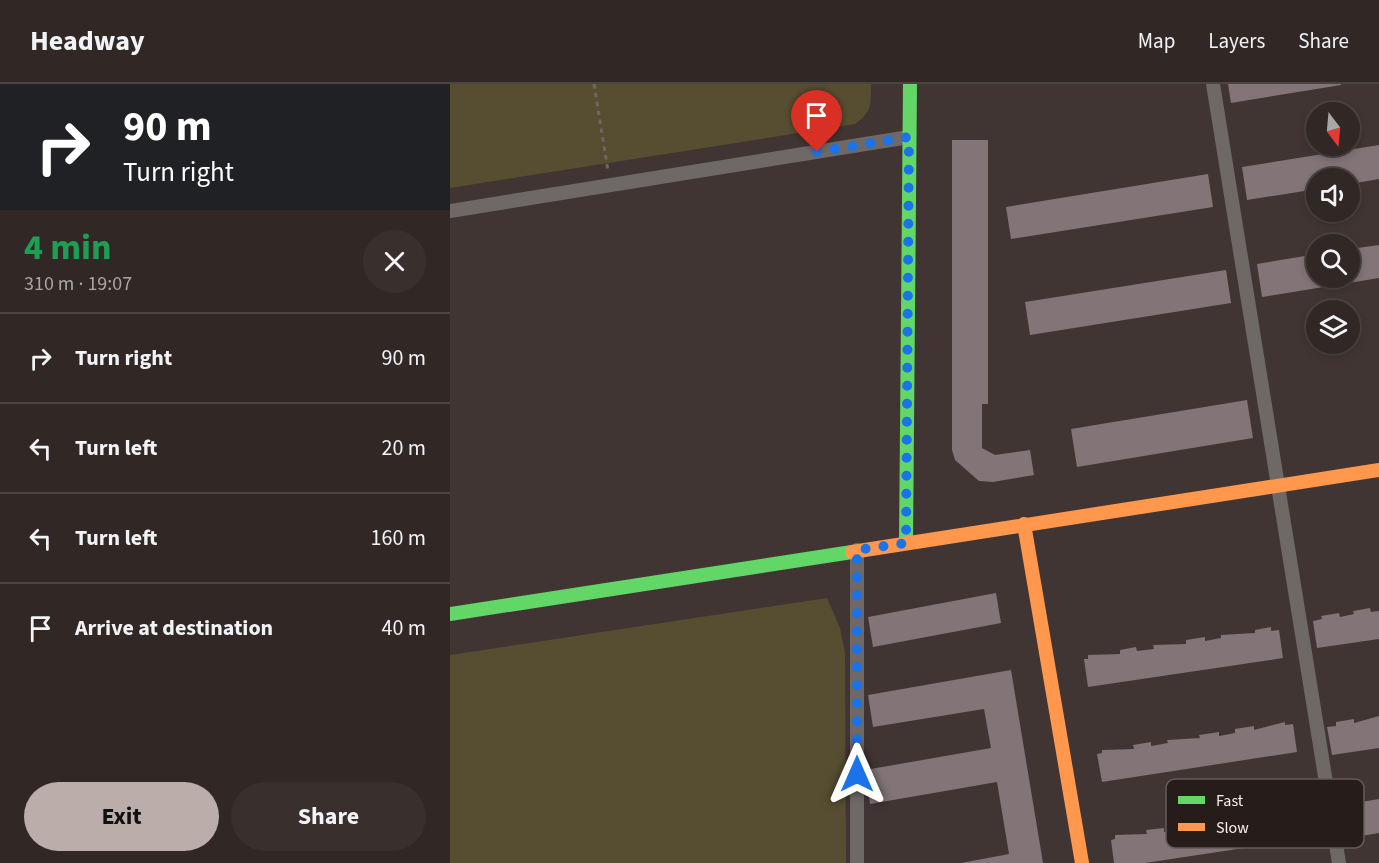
<!DOCTYPE html>
<html lang="en">
<head>
<meta charset="utf-8">
<style>
  :root { --surface:#312826; --page:#39302e; --text:#f1f3f6; --muted:#a8a6a7; --line:#4c4443; --accent:#bbadaa }
  body { margin:0; font-family:"Source Sans 3",sans-serif; background:var(--page); color:var(--text); height:100vh; display:flex; flex-direction:column; font-size:22px; white-space:nowrap }
  * { box-sizing:border-box; margin:0 }
  p { font-size:20px; color:var(--muted) }
  .icon { flex:none; width:33px; height:33px; fill:none; stroke:currentColor; stroke-width:2; stroke-linecap:round; stroke-linejoin:round }
  .map { position:relative; flex:1; overflow:hidden }
  .details { display:flex; flex-direction:column; background:var(--surface); width:450px }
  .details>* { flex:none }
  .guide { background:#202124; color:#fff; overflow:hidden }
  .needle { width:39px; rotate:164deg }
  .tools { position:absolute; left:856px; top:18px; display:grid; gap:12px }
  .tools a { display:grid; place-items:center; width:54px; height:54px; border-radius:50%; background:var(--surface); box-shadow:0 3px 9px #0003,0 0 0 2px var(--line); font-size:30px }
  .pin { position:absolute; display:grid; place-items:center; width:51px; height:51px; color:#fff; margin:-62px -26px; border-radius:50% 50% 50% 0; rotate:-45deg; box-shadow:0 0 6px #0007 }
  .pin .icon { rotate:45deg }
  .me { position:absolute; width:66px; margin:-33px; rotate:0deg; stroke-linejoin:round; filter:drop-shadow(0 0 4px #0008) }
  .turn { display:flex; align-items:center; gap:21px; height:126px; padding:0 24px; font-size:27px }
  .turn .icon { width:78px; height:78px; stroke-width:2.5 }
  .turn b { display:block; font-size:42px; line-height:51px }
  .round { display:grid; place-items:center; flex:none; width:63px; height:63px; border-radius:32px; background:var(--page) }
  .head { display:flex; align-items:center; justify-content:space-between; height:102px; padding:0 24px }
  h1 { font-size:36px; font-weight:700; line-height:45px; color:#1e9e55 }
  .primary-button { display:flex; gap:12px; margin-top:auto; padding:12px 24px }
  .primary-button a { flex:1; height:69px; border-radius:36px; background:var(--accent); color:#111; font-size:24px; font-weight:700; line-height:69px; text-align:center }
  .primary-button a+a { background:var(--page); color:var(--text) }
  ul { padding:0; list-style:none }
  li { display:flex; align-items:center; gap:18px; height:90px; padding:0 24px; border-top:2px solid var(--line) }
  li div { flex:1 }
  li b { display:block; font-size:22px }
  li em { font-style:normal }
  header { display:flex; align-items:center; gap:36px; box-sizing:border-box; height:84px; padding:0 30px; background:var(--surface); border-bottom:2px solid var(--line) }
  header strong { font-size:28px }
  nav { display:flex; gap:33px; margin-inline-start:auto; font-size:21px }
  main { display:flex; flex:1; min-height:0 }
  .map>svg:first-child { display:block }
  .green { fill:#574e31 }
  .building { fill:#827477 }
  .lines { fill:none; stroke-linecap:round; stroke-linejoin:round }
  .path { stroke:#6c6765; stroke-width:3; stroke-dasharray:4.5 4.5; stroke-linecap:butt }
  .street { stroke:#6e6866; stroke-width:14 }
  .fast { stroke:#63d668; stroke-width:14 }
  .slow { stroke:#ff974d; stroke-width:14 }
  .route { stroke:#1a73e8; stroke-width:10; stroke-dasharray:0 18 }
  .key { fill:#261c1a; stroke:#665b58; stroke-width:1.5 }
  .key-label { font-size:16px; fill:#fcedea }
</style>
</head>
<body>
<header>
<strong>Headway</strong>
<nav><a>Map</a><a>Layers</a><a>Share</a></nav>
</header>
<main>
<section class="details">
<div class="guide">
<div class="turn"><svg class="icon" aria-label="right" viewBox="0 0 24 24"><path d="M7 20v-9h11M14 6l5 5-5 5"/></svg><div><b>90 m</b>Turn right</div></div>
</div>
<div class="head"><div><h1>4 min</h1><p>310 m · 19:07</p></div><a class="round"><svg class="icon" aria-label="close" viewBox="0 0 24 24"><path d="M6 6l12 12M18 6L6 18"/></svg></a></div>
<ul>
<li><svg class="icon" aria-label="right" viewBox="0 0 24 24"><path d="M7 20v-9h11M14 6l5 5-5 5"/></svg><div><b>Turn right</b></div><em>90 m</em></li>
<li><svg class="icon" aria-label="left" viewBox="0 0 24 24"><path d="M17 20v-9H6M10 6l-5 5 5 5"/></svg><div><b>Turn left</b></div><em>20 m</em></li>
<li><svg class="icon" aria-label="left" viewBox="0 0 24 24"><path d="M17 20v-9H6M10 6l-5 5 5 5"/></svg><div><b>Turn left</b></div><em>160 m</em></li>
<li><svg class="icon" aria-label="arrive" viewBox="0 0 24 24"><path d="M6 21V4h12l-3 4 3 4H6"/></svg><div><b>Arrive at destination</b></div><em>40 m</em></li>
</ul>
<div class="primary-button"><a>Exit</a><a>Share</a></div>
</section>
<div class="map">
<svg width="929" height="779" viewBox="0 0 929 779">
  <rect width="100%" height="100%" fill="#413533"/>
  <!-- green -->
  <g class="green">
    <path d="M0,0H421C421,20 422,28 405,40L0,104Z"/>
    <path d="M377,514L390,544L395,569L396,779H0V571Z"/>
  </g>
  <!-- building -->
  <g class="building">
    <path d="M778,0H891V1L781,19Z"/>
    <path d="M502,56H538V320H532V364L545,371L580,366L584,391L543,398L529,397L505,376L502,366Z"/>
    <path d="M929,61V95L900,100V94H867V105L797,116L792,83Z"/>
    <path d="M758,90L763,123L561,155L556,123Z"/>
    <path d="M929,161V194L812,213L807,180L867,170V194H900V165Z"/>
    <path d="M776,186L781,219L580,251L575,218Z"/>
    <path d="M797,316L803,354L627,383L621,345Z"/>
    <path d="M546,509L551,539L423,563L418,533Z"/>
    <path d="M920,524L921,528L929,527V555L867,564L863,537L872,535L871,532L889,529L890,533L904,530L903,527Z"/>
    <path d="M821,543V547L829,546L833,574L638,603L634,575H638V571L670,570V566L686,563L687,567L704,565L703,561L736,560V556L755,553V557L771,554V551L805,549V546Z"/>
    <path d="M561,586L593,779H511L559,770L547,698L420,720L415,686L541,664L534,625L423,643L418,611Z"/>
    <path d="M929,632V664L882,671L877,643L886,642V638L904,635V639Z"/>
    <path d="M835,638V641L843,640L847,668L652,698L647,670L652,669V666L684,665L683,661L701,658V662L718,659L717,656L750,654L749,651L769,648V652L785,649V645L804,642V646Z"/>
    <path d="M929,715V749L899,754L893,721Z"/>
    <path d="M848,724V727L856,726L860,754L695,779H664L661,756L665,755V751L697,750L696,746L714,744V748L731,745L730,741L763,740V737L782,734V737L798,735V731L817,728L818,732L832,730V726Z"/>
  </g>
  <g class="lines">
    <!-- path -->
    <path class="path" d="M144,0L158,87"/>
    <!-- street -->
    <g class="street">
      <path d="M763,0L889,779"/>
      <path d="M0,127L459,53"/>
      <path d="M407,466V779"/>
    </g>
    <!-- fast -->
    <g class="fast">
      <path d="M456,459L460,0"/>
      <path d="M0,530L402,468"/>
    </g>
    <!-- slow -->
    <g class="slow">
      <path d="M574,440L632,779"/>
      <path d="M402,468L929,386"/>
    </g>
  </g>
  <g class="lines">
    <!-- route -->
    <path class="route" d="M367,68L459,53L456,459L407,466V690"/>
  </g>
  <!-- legend -->
  <rect x="716" y="695" width="198" height="69" rx="9" class="key"/>
  <rect x="728" y="712" width="27" height="8" fill="#63d668"/>
  <rect x="728" y="739" width="27" height="8" fill="#ff974d"/>
  <g class="key-label">
    <text x="766" y="722">Fast</text>
    <text x="766" y="749">Slow</text>
  </g>
</svg>
<div class="tools">
<a><svg class="needle" viewBox="-14 -14 28 28"><path d="M0-13l5 13h-10z" fill="#e53935"/><path d="M0 13l5-13h-10z" fill="#a8a6a7"/></svg></a>
<a><svg class="icon" aria-label="sound" viewBox="0 0 24 24"><path d="M4 9h4l5-4v14l-5-4H4zM17 9q2 3 0 6"/></svg></a>
<a><svg class="icon" aria-label="search" viewBox="0 0 24 24"><circle cx="10" cy="10" r="6"/><path d="M15 15l6 6"/></svg></a>
<a><svg class="icon" aria-label="layers" viewBox="0 0 24 24"><path d="M12 4l9 5-9 5-9-5zM3 14l9 5 9-5"/></svg></a>
</div>
<div class="pin" style="left:367px;top:68px;background:#d93025"><svg class="icon" aria-label="arrive" viewBox="0 0 24 24"><path d="M6 21V4h12l-3 4 3 4H6"/></svg></div>
<svg class="me" style="left:407px;top:690px" viewBox="-20 -20 40 40"><path d="M0-17L14 15 0 8-14 15z" fill="#1a73e8" stroke="#fff" stroke-width="4"/></svg>
</div>
</main>
</body>
</html>
